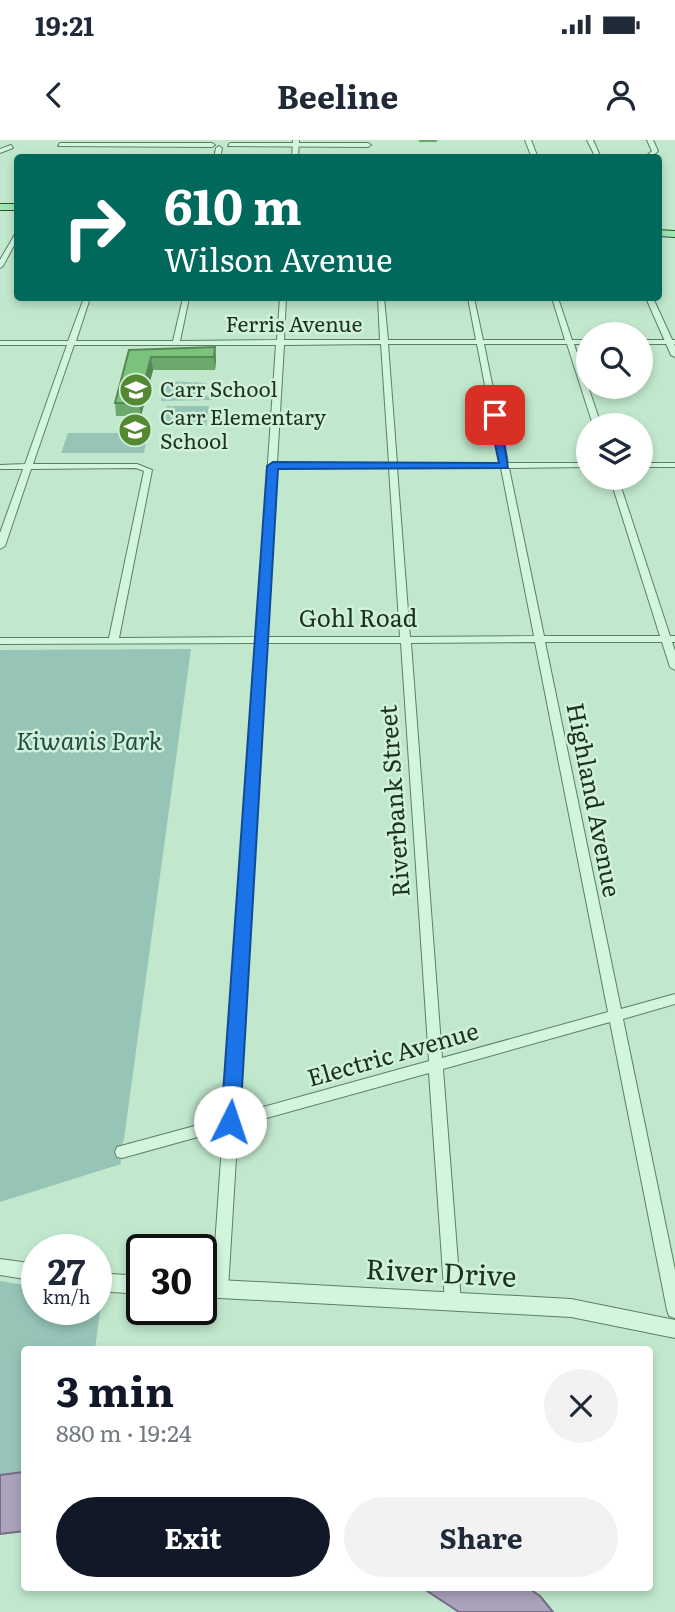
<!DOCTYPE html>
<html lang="en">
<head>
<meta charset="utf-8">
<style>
  :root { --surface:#fff; --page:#f2f2f3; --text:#1f2937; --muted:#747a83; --accent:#111827 }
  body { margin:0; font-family:Literata,serif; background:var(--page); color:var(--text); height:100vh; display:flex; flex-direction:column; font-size:26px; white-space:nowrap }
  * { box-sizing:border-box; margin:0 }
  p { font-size:23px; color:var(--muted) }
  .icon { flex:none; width:38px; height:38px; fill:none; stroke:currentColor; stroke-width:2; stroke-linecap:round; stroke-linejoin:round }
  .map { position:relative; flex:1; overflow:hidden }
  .details { position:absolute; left:21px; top:1206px; width:632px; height:245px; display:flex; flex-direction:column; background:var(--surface); border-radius:7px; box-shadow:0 4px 10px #0003 }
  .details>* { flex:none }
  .banner { position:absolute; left:14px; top:14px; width:648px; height:147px; border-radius:7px; box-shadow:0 4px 10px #0003; background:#00695c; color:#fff; overflow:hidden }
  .tools { position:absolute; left:576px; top:182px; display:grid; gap:14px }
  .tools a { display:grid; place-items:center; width:77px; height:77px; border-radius:50%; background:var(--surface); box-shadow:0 4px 10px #0003; font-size:35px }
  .speed { position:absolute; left:21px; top:1094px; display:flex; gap:14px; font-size:35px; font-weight:700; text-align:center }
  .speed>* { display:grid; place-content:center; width:91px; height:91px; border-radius:50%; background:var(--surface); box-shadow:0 4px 10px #0003; line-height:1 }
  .speed small { font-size:18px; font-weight:400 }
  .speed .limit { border:4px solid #111; border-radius:10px; background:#fff; color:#111 }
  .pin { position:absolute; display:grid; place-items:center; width:60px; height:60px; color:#fff; margin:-30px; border-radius:14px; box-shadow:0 4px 10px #0006 }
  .me { position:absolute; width:77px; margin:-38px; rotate:4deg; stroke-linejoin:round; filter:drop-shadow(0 0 5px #0008) }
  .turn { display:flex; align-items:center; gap:24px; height:147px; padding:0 35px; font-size:32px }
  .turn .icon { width:91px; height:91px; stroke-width:2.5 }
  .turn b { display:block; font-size:49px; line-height:60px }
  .round { display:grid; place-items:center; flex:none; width:74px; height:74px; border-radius:37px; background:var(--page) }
  .head { display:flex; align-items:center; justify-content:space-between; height:119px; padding:0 35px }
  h1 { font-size:42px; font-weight:700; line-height:52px; color:var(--accent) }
  .button { display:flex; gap:14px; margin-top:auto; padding:14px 35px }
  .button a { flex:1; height:80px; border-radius:42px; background:var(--accent); color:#fff; font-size:28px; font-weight:700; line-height:80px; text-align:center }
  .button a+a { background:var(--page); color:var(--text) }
  .status { display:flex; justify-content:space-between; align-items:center; height:49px; padding:0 35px; background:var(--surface); direction:ltr }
  .status svg { height:19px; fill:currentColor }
  header { display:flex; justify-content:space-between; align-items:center; height:91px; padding:0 35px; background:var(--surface); font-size:32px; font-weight:700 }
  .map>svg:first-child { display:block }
  .green { fill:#96c5b8 }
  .water { fill:#aba3bb; stroke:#766c88; stroke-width:2 }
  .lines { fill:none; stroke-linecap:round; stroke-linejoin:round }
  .minor-casing { stroke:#5b8060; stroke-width:2 }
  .tertiary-casing { stroke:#5b8060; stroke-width:2 }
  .primary-casing { stroke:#2f4e31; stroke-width:2 }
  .minor { fill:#d3f4dd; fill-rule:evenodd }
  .tertiary { fill:#d3f4dd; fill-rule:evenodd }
  .primary { fill:#9ce8b2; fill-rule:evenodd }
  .wall { fill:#6aa86b }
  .shaded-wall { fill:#568857 }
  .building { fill:#7bc37c; stroke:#568857; stroke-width:2 }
  .route { fill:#1a73e8; stroke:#114b97; stroke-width:2 }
  .labels { text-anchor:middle; stroke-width:5; stroke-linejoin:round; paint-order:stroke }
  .far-street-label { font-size:21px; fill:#1d311f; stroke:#d0f1da }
  .far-poi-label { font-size:21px; fill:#1d311f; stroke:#d0f1da; text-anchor:start }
  .street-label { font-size:24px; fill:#1d311f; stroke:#d0f1da }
  .park-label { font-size:24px; font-style:italic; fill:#264b46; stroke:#d0f1da }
  .near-street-label { font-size:28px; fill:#1d311f; stroke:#d0f1da }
</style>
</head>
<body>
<div class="status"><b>19:21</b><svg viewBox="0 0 49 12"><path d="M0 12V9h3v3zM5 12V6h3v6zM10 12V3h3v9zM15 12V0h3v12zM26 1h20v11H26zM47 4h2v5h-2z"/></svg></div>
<header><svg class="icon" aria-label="back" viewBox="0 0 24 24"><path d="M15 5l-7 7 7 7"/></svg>Beeline<svg class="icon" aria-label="person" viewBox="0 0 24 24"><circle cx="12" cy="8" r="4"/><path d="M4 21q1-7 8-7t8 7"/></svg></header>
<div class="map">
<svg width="675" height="1472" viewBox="0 0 675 1472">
  <rect width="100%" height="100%" fill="#c1e8cd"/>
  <!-- green -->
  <g class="green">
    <path d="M168,241L206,243L204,251H198L196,256H213V260L161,261L163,242Z"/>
    <path d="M166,266H209L206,286H162Z"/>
    <path d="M68,293H148L144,313H61Z"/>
    <path d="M191,509L124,999L120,1011L121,1024L0,1062V510Z"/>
    <path d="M0,1141L37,1147V1169H96V1156L102,1157L95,1209H24V1332L0,1335Z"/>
  </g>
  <!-- water -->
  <g class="water">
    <path d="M24,1332V1391L0,1394V1335Z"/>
    <path d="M421,1447H527L540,1456L553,1472H459Z"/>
  </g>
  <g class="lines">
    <defs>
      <g id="minor">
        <path d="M587,0H593L601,18H596Z"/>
        <path d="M647,0H653L658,11L650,18H644L652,11Z"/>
        <path d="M60,3H212L215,5L212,7L58,6Z"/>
        <path d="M230,3H368L371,5L368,7L228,6Z"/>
        <path d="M11,5L13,8L0,13V9Z"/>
        <path d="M219,6L222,8L220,18H214L216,8Z"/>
        <path d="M18,89V98L3,126L0,128V120Z"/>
        <path d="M84,158H90L76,201H173L183,158H189L180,201L277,200L280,158H286L284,200H380L378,158H384L388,200H476L468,158H474L483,200H565L552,158H558L572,200H588V204H574L601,285H593L567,204H484L508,323H588V327L509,328L544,496H660L610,338H618L670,496H675V502H672L675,511V530L670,527L662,502H545L621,869L675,854V864L623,879L675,1130V1178L669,1176L667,1170L610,882L443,929L461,1162L459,1167L453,1170L447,1167L445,1162L429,933L238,986L228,1149L226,1154L220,1157L214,1154L212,1149L223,990L122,1018L117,1017L115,1012L117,1007L224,978L256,503L0,504V498H109L144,331L136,328L31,329L5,406L0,409V393L23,329H0V325L25,324L67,205H0V201H68ZM381,204L389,323H277L284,205ZM388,204H477L500,323H397ZM74,205H276L256,497L119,498L152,330L137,324H33ZM276,328H389L400,497H266ZM397,328H501L534,496L410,497ZM535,502L608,872L442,918L411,503ZM266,503H401L429,921L238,974Z"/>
        <rect x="640" y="200" width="35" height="4"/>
        <rect x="640" y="323" width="35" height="4"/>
      </g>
      <g id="tertiary">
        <path d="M293,0H299L298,18H292Z"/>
        <path d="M525,0H531L538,18H532Z"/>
        <path d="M646,158H653L675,206V217L671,215Z"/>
        <path d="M0,1119L37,1124V1141L0,1135Z"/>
        <path d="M96,1133L142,1136V1154L96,1151Z"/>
        <path d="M201,1139L571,1159L675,1180V1198L571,1177L201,1157Z"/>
      </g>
      <g id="primary">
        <rect x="0" y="64" width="18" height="6"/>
        <path d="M658,90L675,91V97L658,96Z"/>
      </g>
    </defs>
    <!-- minor casing -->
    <use href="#minor" class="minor-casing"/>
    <!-- tertiary casing -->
    <use href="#tertiary" class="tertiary-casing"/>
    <!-- primary casing -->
    <use href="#primary" class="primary-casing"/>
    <!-- minor -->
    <use href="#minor" class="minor"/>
    <!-- tertiary -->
    <use href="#tertiary" class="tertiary"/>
    <!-- primary -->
    <use href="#primary" class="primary"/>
  </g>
  <!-- wall -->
  <g class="wall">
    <rect x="419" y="0" width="18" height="2"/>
    <path d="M215,207L216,220L215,230H153L141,276H116L115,263L129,210Z"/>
  </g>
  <!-- shaded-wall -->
  <g class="shaded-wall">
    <path d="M215,207L216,220L215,230L214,217Z"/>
    <path d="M151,217L153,230L141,276L139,263Z"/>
  </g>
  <!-- building -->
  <path class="building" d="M215,207L214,217H151L139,263H115L129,210Z"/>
  <!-- route -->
  <path class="route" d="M495,272L500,275L508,328L278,329L240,982L237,988H223L221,982L267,326L273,322L499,323L489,275Z"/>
  <!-- icons -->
  <defs>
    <symbol id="school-disc" viewBox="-11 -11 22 22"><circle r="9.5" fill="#548831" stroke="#d0f1da"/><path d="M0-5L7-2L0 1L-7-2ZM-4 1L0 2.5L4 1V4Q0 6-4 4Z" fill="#fff"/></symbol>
  </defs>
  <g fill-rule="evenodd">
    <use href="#school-disc" x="117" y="231" width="38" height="38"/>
    <use href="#school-disc" x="116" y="271" width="38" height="38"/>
  </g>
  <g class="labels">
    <!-- far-street labels -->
    <g class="far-street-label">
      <text x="294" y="192">Ferris Avenue</text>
    </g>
    <!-- far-poi labels -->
    <g class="far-poi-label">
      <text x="160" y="257">Carr School</text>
      <text x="160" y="285">Carr Elementary<tspan x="160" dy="24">School</tspan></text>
    </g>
    <!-- street labels -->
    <g class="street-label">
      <text x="358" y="487">Gohl Road</text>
      <text transform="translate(593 660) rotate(79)" y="8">Highland Avenue</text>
      <text transform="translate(395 661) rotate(-94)" y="8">Riverbank Street</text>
      <text transform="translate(393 915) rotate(-16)" y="8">Electric Avenue</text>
    </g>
    <!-- park labels -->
    <g class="park-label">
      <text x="89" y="610">Kiwanis Park</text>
    </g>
    <!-- near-street labels -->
    <g class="near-street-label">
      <text transform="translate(441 1133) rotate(3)" y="10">River Drive</text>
    </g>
  </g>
</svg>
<div class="tools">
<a><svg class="icon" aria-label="search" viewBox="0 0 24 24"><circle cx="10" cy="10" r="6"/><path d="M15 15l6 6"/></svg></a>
<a><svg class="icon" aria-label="layers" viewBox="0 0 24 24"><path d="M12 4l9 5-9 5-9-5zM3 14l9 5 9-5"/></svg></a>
</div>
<div class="speed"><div>27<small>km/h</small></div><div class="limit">30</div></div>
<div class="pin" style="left:495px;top:275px;background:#d93025"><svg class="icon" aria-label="arrive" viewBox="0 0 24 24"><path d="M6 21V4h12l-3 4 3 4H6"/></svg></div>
<svg class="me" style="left:230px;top:982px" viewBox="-20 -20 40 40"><circle r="19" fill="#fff"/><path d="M0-13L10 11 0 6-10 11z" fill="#1a73e8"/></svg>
<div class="banner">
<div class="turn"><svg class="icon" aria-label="right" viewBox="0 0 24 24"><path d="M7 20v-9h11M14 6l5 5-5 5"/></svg><div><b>610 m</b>Wilson Avenue</div></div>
</div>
<section class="details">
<div class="head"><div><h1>3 min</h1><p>880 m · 19:24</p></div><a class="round"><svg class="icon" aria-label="close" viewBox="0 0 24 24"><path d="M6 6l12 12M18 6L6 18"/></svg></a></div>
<div class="button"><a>Exit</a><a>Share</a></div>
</section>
</div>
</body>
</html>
